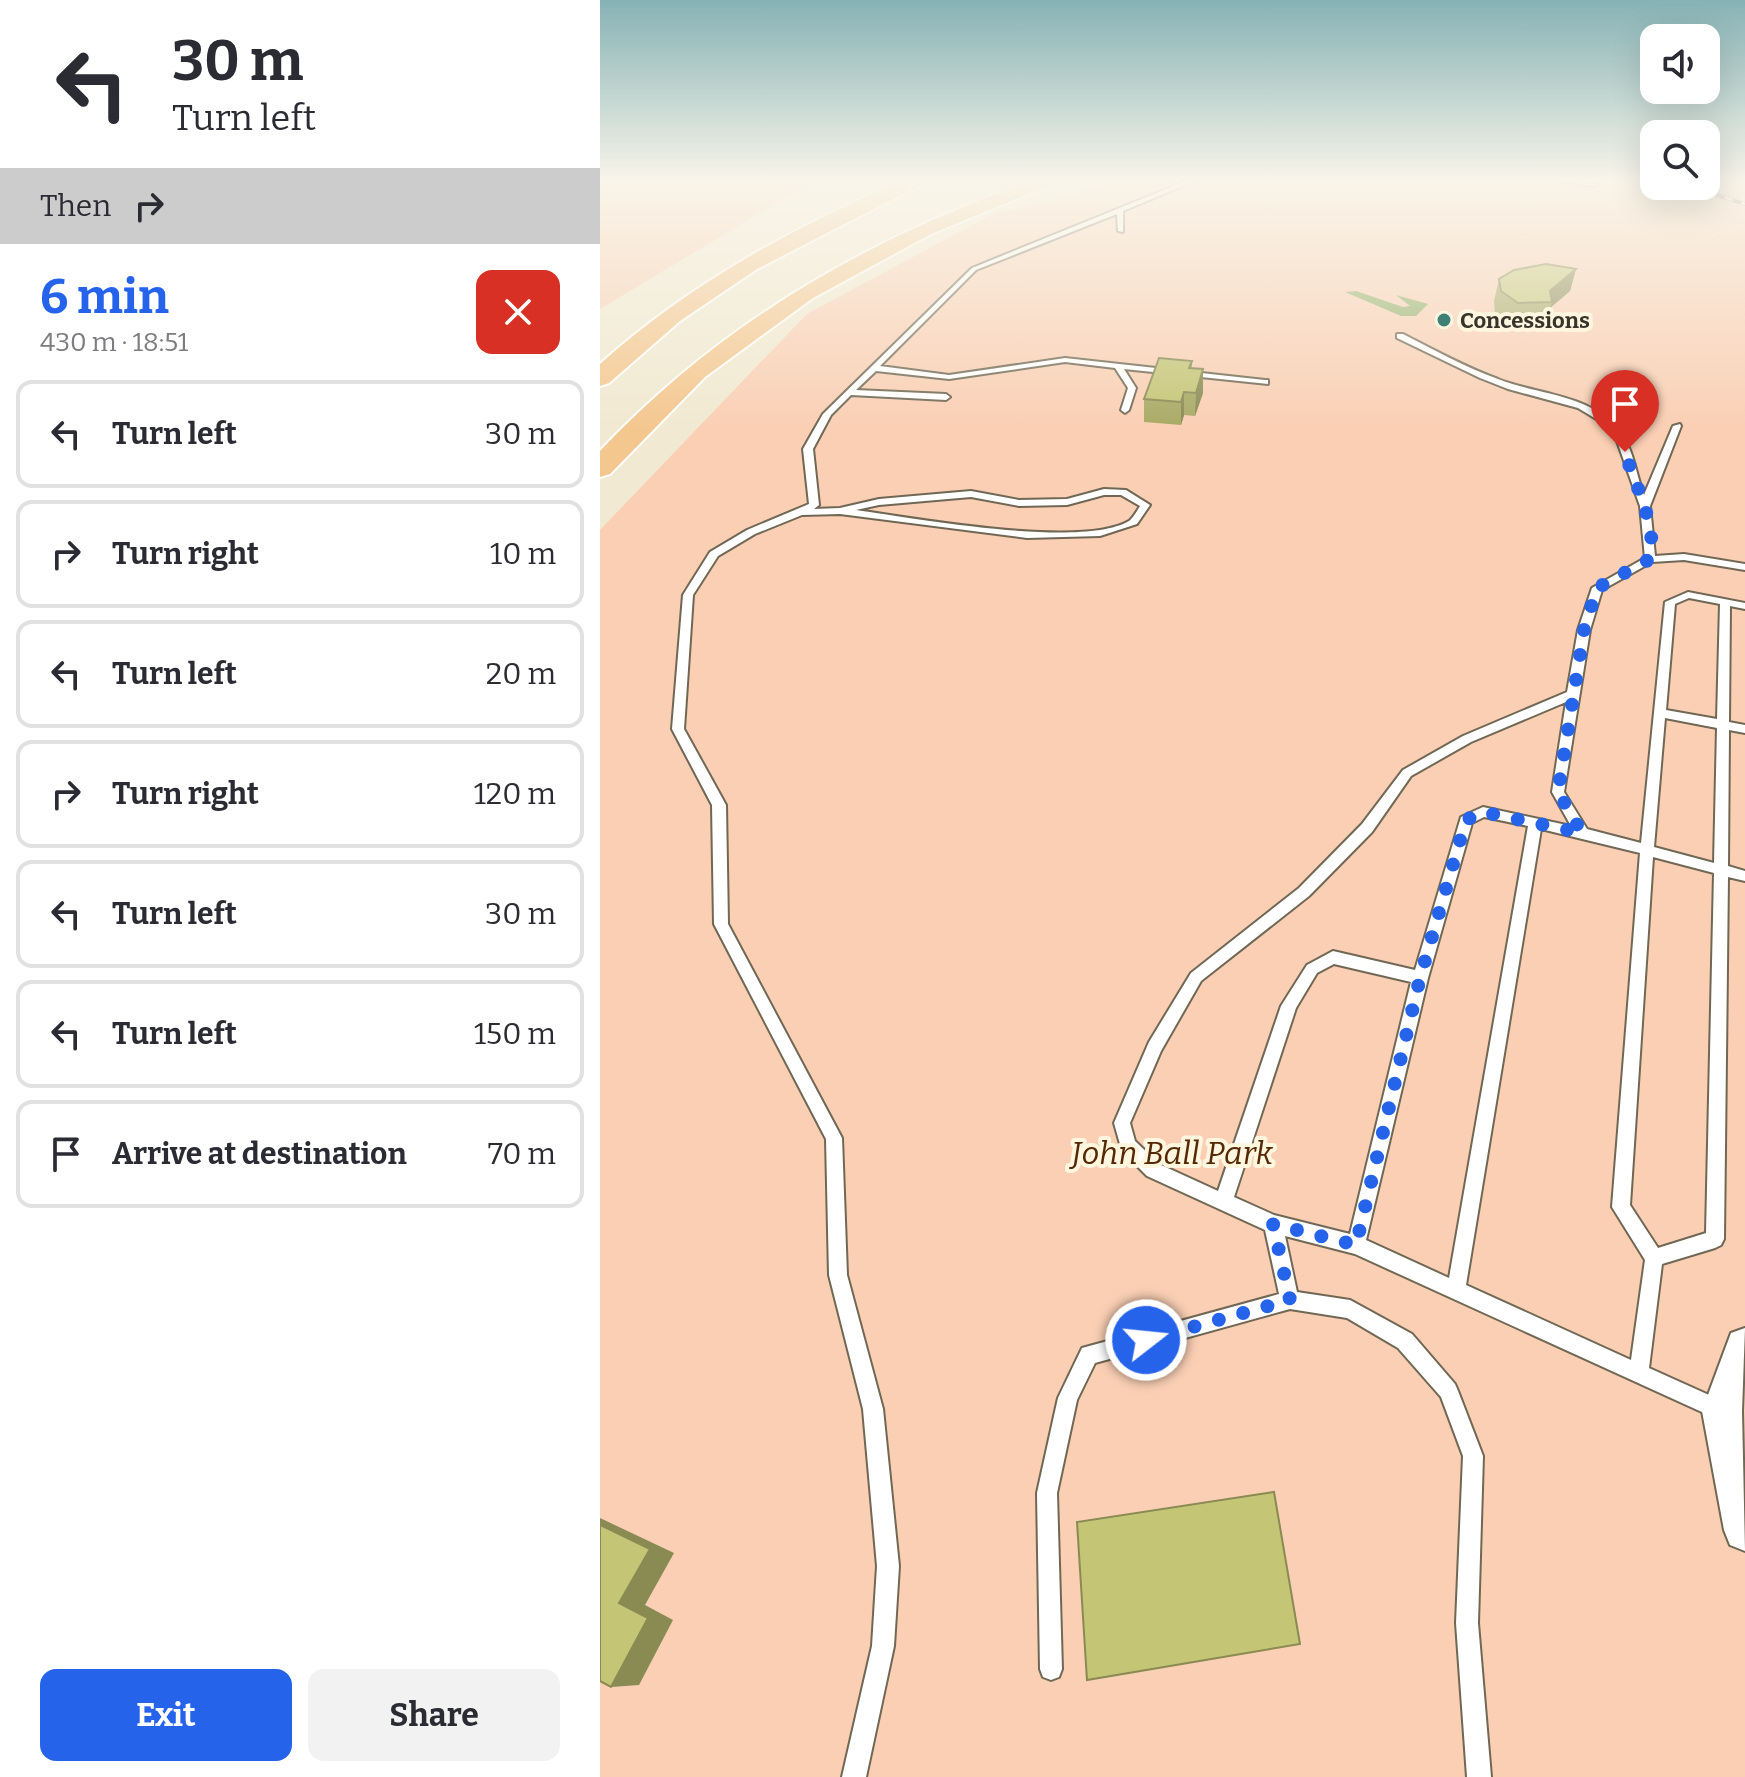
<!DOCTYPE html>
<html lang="en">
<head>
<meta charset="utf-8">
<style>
  :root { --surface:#fff; --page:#f2f2f3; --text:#2b2b33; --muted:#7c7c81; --line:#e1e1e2; --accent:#2563eb }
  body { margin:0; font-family:Bitter,serif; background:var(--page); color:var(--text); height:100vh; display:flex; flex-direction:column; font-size:30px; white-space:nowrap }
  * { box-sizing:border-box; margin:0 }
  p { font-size:26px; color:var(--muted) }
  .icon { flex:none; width:44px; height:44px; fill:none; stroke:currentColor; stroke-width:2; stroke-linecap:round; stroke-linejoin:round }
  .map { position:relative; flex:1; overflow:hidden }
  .panel { display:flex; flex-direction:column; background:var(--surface); width:600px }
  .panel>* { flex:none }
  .banner { background:#fff; color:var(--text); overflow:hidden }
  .controls { position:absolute; left:1040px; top:24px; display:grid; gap:16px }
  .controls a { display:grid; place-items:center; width:80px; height:80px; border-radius:16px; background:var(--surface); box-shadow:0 8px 32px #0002; font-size:40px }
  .pin { position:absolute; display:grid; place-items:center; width:68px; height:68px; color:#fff; margin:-82px -34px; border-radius:50% 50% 50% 0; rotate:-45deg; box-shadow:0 0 8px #0007 }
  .pin .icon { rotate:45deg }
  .me { position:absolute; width:88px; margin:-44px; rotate:74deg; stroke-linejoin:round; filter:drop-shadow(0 0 6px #0008) }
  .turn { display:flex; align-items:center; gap:28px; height:168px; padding:0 40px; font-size:36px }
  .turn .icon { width:104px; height:104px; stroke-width:2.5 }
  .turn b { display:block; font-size:56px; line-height:68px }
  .then { display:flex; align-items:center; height:76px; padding:0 40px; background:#0003; gap:16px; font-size:30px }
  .round { display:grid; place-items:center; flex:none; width:84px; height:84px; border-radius:16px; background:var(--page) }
  .summary { display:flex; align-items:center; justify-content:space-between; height:136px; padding:0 40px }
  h1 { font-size:48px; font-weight:700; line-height:60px; color:var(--accent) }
  .primary-button { display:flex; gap:16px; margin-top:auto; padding:16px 40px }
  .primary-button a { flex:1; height:92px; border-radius:16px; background:var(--accent); color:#fff; font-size:32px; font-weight:700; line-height:92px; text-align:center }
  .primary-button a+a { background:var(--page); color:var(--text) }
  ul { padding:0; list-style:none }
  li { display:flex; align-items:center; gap:24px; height:108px; margin:0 16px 12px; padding:0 24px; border:4px solid var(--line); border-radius:16px }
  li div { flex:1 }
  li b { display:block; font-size:30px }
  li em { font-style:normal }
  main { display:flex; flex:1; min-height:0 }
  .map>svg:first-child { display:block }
  .green { fill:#facfb4 }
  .water { fill:#93af68 }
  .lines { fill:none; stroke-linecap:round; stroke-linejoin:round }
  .lane-casing { stroke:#706854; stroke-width:4 }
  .street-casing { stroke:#706854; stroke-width:4 }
  .highway-casing { stroke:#fff; stroke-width:4 }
  .lane { fill:#fff; fill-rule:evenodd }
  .street { fill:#fff; fill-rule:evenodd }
  .highway { fill:#f4c78f; fill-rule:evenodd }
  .rail-casing { stroke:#5f5b4f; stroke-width:4 }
  .rail { stroke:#fef6df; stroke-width:3; stroke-dasharray:9; stroke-linecap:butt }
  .wall { fill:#a9a965 }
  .shaded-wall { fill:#8a8a53 }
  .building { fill:#c5c576; stroke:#8a8a53; stroke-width:2 }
  .route { stroke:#2563eb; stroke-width:14; stroke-dasharray:0 25.2 }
  .poi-dot { fill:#3e8276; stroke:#fef6df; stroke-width:3 }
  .labels { text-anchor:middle; stroke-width:8; stroke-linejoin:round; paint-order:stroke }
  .far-poi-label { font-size:22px; font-weight:bold; fill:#37342b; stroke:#fef6df; text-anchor:start }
  .near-park-label { font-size:32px; font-style:italic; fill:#552905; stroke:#fef6df }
</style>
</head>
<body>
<main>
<section class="panel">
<div class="banner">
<div class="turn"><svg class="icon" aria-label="left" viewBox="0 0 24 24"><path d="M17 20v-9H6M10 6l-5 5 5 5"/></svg><div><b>30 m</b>Turn left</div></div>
<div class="then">Then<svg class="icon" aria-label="right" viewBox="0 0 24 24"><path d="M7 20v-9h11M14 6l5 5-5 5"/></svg></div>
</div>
<div class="summary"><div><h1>6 min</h1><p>430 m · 18:51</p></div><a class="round" style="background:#d93025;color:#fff"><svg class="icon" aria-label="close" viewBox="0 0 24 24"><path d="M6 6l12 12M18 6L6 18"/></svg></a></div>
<ul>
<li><svg class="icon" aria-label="left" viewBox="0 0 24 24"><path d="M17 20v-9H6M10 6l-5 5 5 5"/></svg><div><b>Turn left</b></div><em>30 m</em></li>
<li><svg class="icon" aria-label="right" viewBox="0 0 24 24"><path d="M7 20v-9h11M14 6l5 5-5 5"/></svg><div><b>Turn right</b></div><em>10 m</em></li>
<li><svg class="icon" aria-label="left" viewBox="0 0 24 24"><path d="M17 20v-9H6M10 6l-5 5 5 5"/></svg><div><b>Turn left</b></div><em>20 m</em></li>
<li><svg class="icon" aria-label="right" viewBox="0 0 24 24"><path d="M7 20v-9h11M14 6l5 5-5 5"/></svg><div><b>Turn right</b></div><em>120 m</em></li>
<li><svg class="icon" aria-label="left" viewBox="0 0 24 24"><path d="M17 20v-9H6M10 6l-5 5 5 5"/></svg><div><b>Turn left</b></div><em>30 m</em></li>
<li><svg class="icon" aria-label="left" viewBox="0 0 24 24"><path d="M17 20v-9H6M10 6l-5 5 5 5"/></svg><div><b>Turn left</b></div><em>150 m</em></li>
<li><svg class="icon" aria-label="arrive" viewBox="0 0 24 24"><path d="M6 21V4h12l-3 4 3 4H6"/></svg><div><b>Arrive at destination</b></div><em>70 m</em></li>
</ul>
<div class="primary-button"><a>Exit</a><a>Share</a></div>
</section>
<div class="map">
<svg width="1145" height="1777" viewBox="0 0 1145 1777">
  <rect width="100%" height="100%" fill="#f1e9d1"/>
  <!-- green -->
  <g class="green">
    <path d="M0,181H213L0,309Z"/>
    <path d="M525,181H1054V186L1145,181V1777H0V530L207,314L393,214Z"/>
  </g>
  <!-- water -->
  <path class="water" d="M756,291L803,307L810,306L796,295L828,304L816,316H801L745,292Z"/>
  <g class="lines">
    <defs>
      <g id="lane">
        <path d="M586,181H595L523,211V232L518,231L517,214L376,270L280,366L349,375L465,358L665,380H668V384L524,369L536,388L529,410L525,413L521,410L528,388L515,368L465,362L349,379L276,371L256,390L346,394L350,397L346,400L251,395L231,415L213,449L219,505L214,509L240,508L279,499L371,491L419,500L467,499L504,489L526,490L550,505L537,524L500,536L427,538L240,514L202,515L155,534L118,556L93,595L84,729L126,805L128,924L242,1138L247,1275L283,1409L299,1566L294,1646L266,1777H242L272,1646L277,1566L263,1409L229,1275L226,1139L114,924L112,805L72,729L83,595L110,552L147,530L209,504L203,449L223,414L372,268ZM504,495H521L540,506C537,511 533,518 529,521C481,549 314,518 256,510L279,505L371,497L419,506L467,505Z"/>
        <path d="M962,181H984L996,184L993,186Z"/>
        <path d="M797,334H803C834,350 865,367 898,379C938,395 993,394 1020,432C1034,450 1036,475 1044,495L1073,426L1080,424L1081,426L1050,506L1055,556L1084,554L1145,564V570L1084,560L1052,562L1002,590L990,630L964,792L987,829L1041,843L1065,602L1088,592L1145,603V609L1130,606L1129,722L1145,725V733L1129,730L1128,866L1145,871V881L1128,877L1124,1239L1121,1245L1115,1248L1062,1264L1049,1368L1129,1404L1132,1411L1129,1418L1122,1421L1115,1418L755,1254L685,1236L697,1292L750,1300L812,1334L855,1384L858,1391L883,1456L878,1623L891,1777H867L856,1623L863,1456L841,1397L798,1348L747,1318L690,1309L495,1363L477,1400L457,1493L462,1669L459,1677L451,1680L443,1677L440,1669L437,1493L458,1398L482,1348L679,1294L665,1230L547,1176L522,1151L514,1123L549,1042L591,973L699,888L762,824L803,770L863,736L967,692L978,630L992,588L1045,558L1040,506L1017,441L1003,423L978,408L908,389L880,378L797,338ZM1089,598L1120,604L1117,719L1066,710L1075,604ZM966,702L952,792L971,826L883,807L861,817L815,970L733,951L707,965L681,1006L618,1191L559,1164L535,1141L530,1123L561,1051L601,981L709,896L772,832L811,776L871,742ZM1065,718L1117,728L1114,863L1054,847ZM884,817L928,826L849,1278L766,1240L828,978L872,823ZM941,829L1040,853L1012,1207L1045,1260L1031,1360L866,1285ZM1053,857L1114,873L1106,1233L1058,1248L1030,1205ZM734,964L811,982L750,1234L674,1215L634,1197L696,1008L717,973Z"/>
      </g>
      <path id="street" d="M1145,1328L1142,1411L1145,1551L1130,1545L1124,1530L1102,1411L1131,1333Z"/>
      <g id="highway">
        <path d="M302,181H328L157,269L80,321L9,383L0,386V364C89,284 192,228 302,181Z"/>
        <path d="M432,181H460L331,234L213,298L105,377L10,474L0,477V451C121,323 266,239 432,181Z"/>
      </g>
    </defs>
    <!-- lane casing -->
    <use href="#lane" class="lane-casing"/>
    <!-- street casing -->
    <use href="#street" class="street-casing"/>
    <!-- highway casing -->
    <use href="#highway" class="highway-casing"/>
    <!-- lane -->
    <use href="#lane" class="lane"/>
    <!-- street -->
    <use href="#street" class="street"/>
    <!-- highway -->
    <use href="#highway" class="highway"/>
    <defs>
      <path id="rail" d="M1090,186L1145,204"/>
    </defs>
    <!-- rail casing -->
    <use href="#rail" class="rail-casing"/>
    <!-- rail -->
    <use href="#rail" class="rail"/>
  </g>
  <!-- wall -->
  <g class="wall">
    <path d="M976,269L970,291L950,308L946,324L912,325L895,313L894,301L899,279Z"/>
    <path d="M592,361V368L603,369V393L595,416L584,415L581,425L544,422V399Z"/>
  </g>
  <!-- shaded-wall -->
  <g class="shaded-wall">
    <path d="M976,269L970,291L950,308L952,302L950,291Z"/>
    <path d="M603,369V393L595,416L596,393Z"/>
    <path d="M584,392V415L581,425V402Z"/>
    <path d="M0,1518L74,1553L45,1605L73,1620L39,1685L11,1687L19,1603L0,1525Z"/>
  </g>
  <!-- building -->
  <g class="building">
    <path d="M946,264L976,269L950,291L952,302L918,303L901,291L899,279L914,270Z"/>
    <path d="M559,358L592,361L589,368L603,369L596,393L584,392L581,402L544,399Z"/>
    <path d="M674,1492L700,1644L487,1680L477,1522Z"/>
    <path d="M0,1525L50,1549L19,1603L48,1618L11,1687L0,1681Z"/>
  </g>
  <!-- sky -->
  <linearGradient id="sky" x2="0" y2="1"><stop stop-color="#86b2b5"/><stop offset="0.42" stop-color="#f9f5ea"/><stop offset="1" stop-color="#f9f5ea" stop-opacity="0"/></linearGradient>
  <rect width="1145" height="430" fill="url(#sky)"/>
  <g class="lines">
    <!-- route -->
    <path class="route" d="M546,1340L690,1300L673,1224L756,1245L820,978L866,820L883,812L982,833L958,792L984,630L997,588L1050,559C1058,527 1034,483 1025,452"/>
  </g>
  <!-- markers -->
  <circle class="poi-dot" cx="844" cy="320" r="8"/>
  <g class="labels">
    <!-- far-poi labels -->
    <g class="far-poi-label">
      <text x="860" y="328">Concessions</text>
    </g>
    <!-- near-park labels -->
    <g class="near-park-label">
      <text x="572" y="1164">John Ball Park</text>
    </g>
  </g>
</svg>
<div class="controls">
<a><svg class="icon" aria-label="sound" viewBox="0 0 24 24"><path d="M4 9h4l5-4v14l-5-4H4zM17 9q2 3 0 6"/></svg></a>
<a><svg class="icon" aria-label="search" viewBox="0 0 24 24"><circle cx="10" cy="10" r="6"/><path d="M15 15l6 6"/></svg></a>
</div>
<div class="pin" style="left:1025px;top:452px;background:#d93025"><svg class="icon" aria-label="arrive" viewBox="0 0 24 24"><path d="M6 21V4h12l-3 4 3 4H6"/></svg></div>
<svg class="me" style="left:546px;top:1340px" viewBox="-20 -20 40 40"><circle r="17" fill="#2563eb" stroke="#fff" stroke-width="3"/><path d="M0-11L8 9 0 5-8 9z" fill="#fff"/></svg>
</div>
</main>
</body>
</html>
